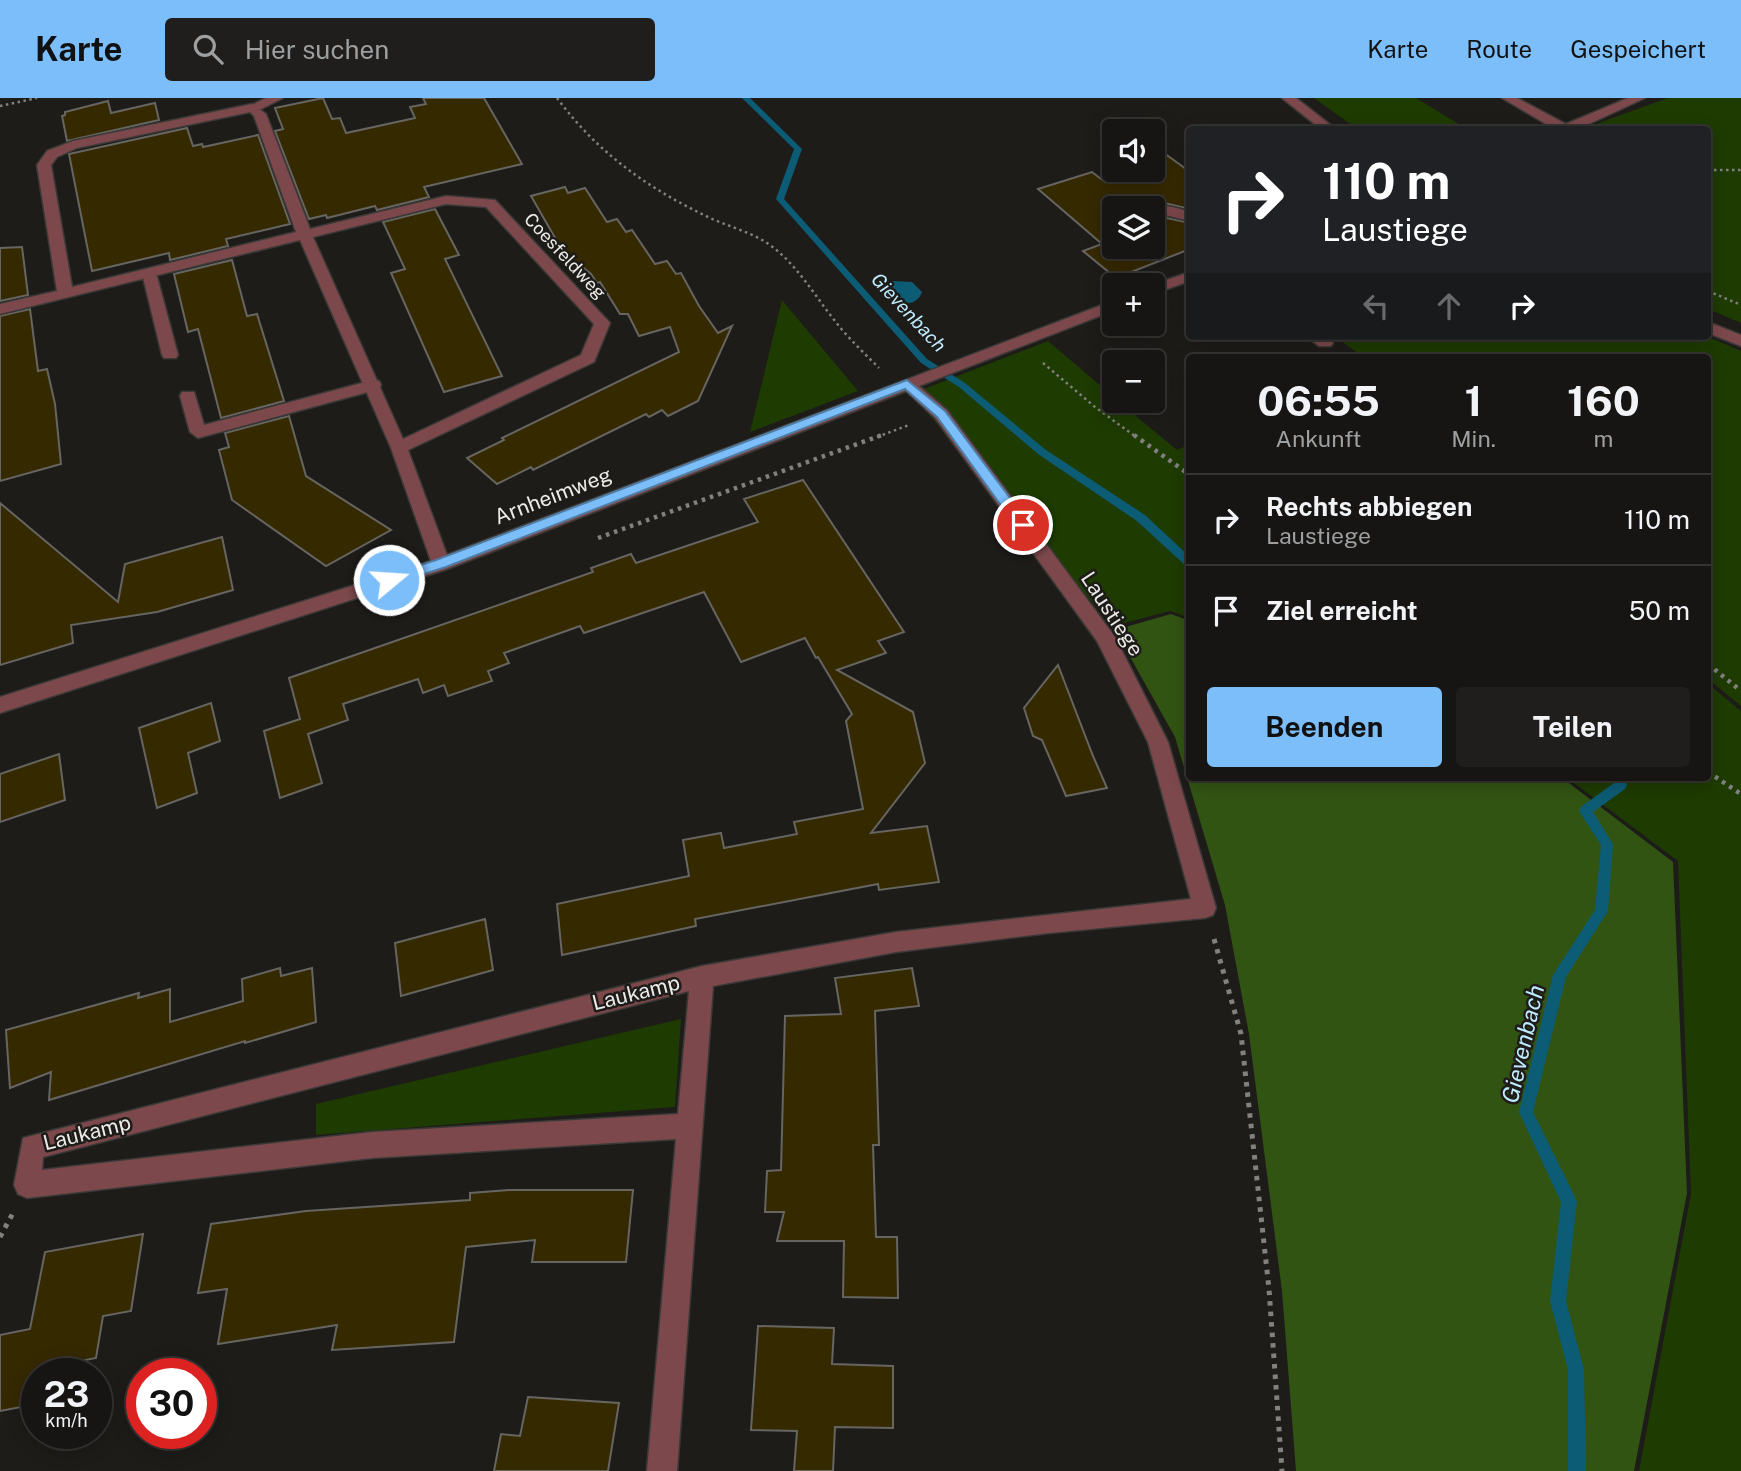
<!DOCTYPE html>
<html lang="de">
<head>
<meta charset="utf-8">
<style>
  :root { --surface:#161513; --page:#1f1e1c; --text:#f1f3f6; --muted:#9e9fa0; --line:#353433; --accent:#7cbef9 }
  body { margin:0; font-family:"Public Sans",sans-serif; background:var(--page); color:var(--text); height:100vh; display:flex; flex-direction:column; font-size:26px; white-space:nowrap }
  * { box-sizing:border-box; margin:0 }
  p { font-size:23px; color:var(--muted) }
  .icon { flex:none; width:38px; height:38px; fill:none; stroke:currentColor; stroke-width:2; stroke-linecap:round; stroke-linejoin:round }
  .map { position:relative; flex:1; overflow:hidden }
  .panel { position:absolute; left:1186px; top:256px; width:525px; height:427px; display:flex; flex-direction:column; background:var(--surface); border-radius:7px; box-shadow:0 4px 18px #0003,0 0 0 2px var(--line) }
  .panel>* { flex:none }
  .top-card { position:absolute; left:1186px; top:28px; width:525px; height:214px; border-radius:7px; box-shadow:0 4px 18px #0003,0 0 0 2px var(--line); background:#202124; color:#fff; overflow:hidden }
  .buttons { position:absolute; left:1102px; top:21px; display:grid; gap:14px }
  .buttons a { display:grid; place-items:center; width:63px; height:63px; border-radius:7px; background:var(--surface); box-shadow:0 4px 18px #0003,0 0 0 2px var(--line); font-size:35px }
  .speed { position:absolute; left:21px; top:1260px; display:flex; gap:14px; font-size:35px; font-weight:700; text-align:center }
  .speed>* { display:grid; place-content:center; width:91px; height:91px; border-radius:50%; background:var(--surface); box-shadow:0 4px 18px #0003,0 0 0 2px var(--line); line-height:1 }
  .speed small { font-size:18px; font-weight:400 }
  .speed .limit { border:10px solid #d22; background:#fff; color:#111 }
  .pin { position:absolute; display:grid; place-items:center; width:60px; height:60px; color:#fff; margin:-30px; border:4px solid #fff; border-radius:50%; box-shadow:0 2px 7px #0007 }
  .me { position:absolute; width:77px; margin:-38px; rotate:72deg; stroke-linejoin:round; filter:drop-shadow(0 0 5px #0008) }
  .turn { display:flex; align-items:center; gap:24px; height:147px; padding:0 21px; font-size:32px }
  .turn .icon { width:91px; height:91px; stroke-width:2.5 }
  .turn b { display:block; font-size:49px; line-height:60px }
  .lanes { display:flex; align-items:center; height:66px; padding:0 21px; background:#0003; justify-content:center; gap:35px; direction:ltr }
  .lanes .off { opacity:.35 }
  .eta { display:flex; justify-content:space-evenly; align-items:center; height:119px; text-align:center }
  .eta b { font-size:42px; font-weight:700; line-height:49px }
  .action { display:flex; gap:14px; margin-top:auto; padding:14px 21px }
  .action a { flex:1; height:80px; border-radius:7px; background:var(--accent); color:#111; font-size:28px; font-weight:700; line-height:80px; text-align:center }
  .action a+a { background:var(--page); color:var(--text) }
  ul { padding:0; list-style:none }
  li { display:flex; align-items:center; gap:21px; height:91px; padding:0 21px; border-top:2px solid var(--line) }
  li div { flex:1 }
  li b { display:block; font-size:26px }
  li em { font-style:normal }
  header { display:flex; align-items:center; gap:42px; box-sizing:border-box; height:98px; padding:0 35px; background:var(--accent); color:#111 }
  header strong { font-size:33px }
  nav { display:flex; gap:38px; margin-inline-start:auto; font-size:24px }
  .search { width:490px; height:63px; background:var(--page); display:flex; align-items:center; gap:18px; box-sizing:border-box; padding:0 24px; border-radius:7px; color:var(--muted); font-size:26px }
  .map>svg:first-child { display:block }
  .green { fill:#1e3b02 }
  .forest { fill:#325413 }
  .water { fill:#0c5c75 }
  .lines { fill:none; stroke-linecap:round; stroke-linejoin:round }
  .stream { fill:#0c5c75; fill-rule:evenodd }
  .building { fill:#352900; stroke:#666561; stroke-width:2 }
  .lane-casing { stroke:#3a3936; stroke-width:3 }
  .street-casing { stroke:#3a3936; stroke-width:3 }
  .path-far2 { stroke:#82817f; stroke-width:2.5; stroke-dasharray:2.5 3.5; stroke-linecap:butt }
  .path-far1 { stroke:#82817f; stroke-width:4.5; stroke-dasharray:3.5 5; stroke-linecap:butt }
  .path { stroke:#82817f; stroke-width:5; stroke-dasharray:4.5 6; stroke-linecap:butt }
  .lane { fill:#7c484c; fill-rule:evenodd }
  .street { fill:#7c484c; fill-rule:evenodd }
  .route { fill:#7cbef9; stroke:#517ca2; stroke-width:2 }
  .labels { text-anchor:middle; stroke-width:5; stroke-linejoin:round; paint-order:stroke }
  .far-street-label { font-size:18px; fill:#ecebe9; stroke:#1d1c19 }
  .far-water-label { font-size:19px; font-style:italic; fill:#c0ecff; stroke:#1d1c19 }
  .street-label { font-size:21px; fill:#ecebe9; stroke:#1d1c19 }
  .water-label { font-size:23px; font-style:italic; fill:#c0ecff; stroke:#1d1c19 }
</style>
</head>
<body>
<header>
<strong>Karte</strong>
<div class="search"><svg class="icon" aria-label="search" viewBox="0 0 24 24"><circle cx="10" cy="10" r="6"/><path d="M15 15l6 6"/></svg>Hier suchen</div>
<nav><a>Karte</a><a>Route</a><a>Gespeichert</a></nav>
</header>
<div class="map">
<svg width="1741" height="1373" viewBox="0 0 1741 1373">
  <rect width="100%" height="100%" fill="#1d1c19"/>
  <!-- green -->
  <g class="green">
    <path d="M1314,0H1416L1467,31H1357Z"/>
    <path d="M1668,0H1741V225L1708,211V32L1582,31Z"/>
    <path d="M782,202L858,293L750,334Z"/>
    <path d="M1334,238H1706L1741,253V608L1708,581V259H1363Z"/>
    <path d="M1048,243L1115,300V303H1118L1177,352L1190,346V520L1170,513L1113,528L911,296Z"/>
    <path d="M1708,586L1741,613V1373H1639L1691,1096L1678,763L1566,679H1708Z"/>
    <path d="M681,921L675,1009L316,1037V1006Z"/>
  </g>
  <!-- forest -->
  <path class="forest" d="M1171,516L1190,523V679H1561L1673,764L1687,1095L1634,1373H1296L1282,1193L1249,936L1225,807L1175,639L1115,532Z"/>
  <!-- water -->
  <path class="water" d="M892,183L912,184L922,194C916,212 890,207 886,191Z"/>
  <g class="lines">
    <!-- stream -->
    <g class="stream">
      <path d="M742,0H750L802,51L784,101L927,261L965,285L1046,352L1145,417L1190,459V469L1186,468L1137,423L1038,356L959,289L921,265L776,101L794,51Z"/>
      <path d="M1612,679H1624L1627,687L1625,691L1593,714L1613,746L1608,813L1566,879L1533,1014L1577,1103L1566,1203L1584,1272L1586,1373H1568V1272L1550,1203L1561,1104L1519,1014L1553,877L1595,812L1601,747L1579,713L1581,709L1614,685Z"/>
    </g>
  </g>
  <!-- building -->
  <g class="building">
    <path d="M323,0L332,21L340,20L346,35L415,20L410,9L426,6L423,0H484L522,66L424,89L429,99L377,112L375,108L327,120L326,117L309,121L275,33L283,31L275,10Z"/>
    <path d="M108,3L111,15L155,5L159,22L67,43L62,18L65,17V14Z"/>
    <path d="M187,30L193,48L202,46L203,49L258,37L290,126L226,141L228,148L170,162L169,155L92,173L69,56Z"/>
    <path d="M1153,47L1190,74V111L1160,104H1128L1120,110H1115V149H1153V117L1190,125V151L1116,180L1083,153L1102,146L1038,91L1092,74L1105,84L1141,72H1153Z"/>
    <path d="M565,89L568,95L585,90L607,124L617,121L626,134L632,132L655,166L667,163L676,176L681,175L699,208L718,235L732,228L698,303L668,318L662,312L649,319L646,316L533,372L531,369L497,386L467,360L504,342L502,340L679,254L670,229L639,238L628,216H620L600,184L597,185L591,176L562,152L531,98Z"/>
    <path d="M435,111L459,157L445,161L502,278L444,294L391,175L405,171L383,124Z"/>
    <path d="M22,149L28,197L0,203V150Z"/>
    <path d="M232,162L247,218L257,216L284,303L221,320L198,231L188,234L174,176Z"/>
    <path d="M30,211L38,273L47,271L55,306L61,366L0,383V218Z"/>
    <path d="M289,318L306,378L391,432L326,468L232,402L219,352L229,349L225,335Z"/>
    <path d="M803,382L904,534L878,543L886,555L837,572L913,614L925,665L871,735L927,728L939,784L879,792L878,786L695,821L696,828L562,857L557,806L689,778L683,742L721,735L724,750L797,736L794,724L863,711L846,623L852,616L818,559L816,560L805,540L741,564L704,494L584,535L580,528L504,555L509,565L488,573L492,583L448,598L444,587L423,595L418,581L343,606L348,622L308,636L322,685L280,700L264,633L300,621L289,580L593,474L591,470L631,456L636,465L758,424L744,401Z"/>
    <path d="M0,405L118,504L125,466L222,439L233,492L157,514L71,527L73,545L0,567Z"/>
    <path d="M1058,567L1093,658L1107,690L1066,698L1042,642L1033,638L1024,610Z"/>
    <path d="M211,605L220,643L188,655L197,695L157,710L139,630Z"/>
    <path d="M59,656L65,702L0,724V676Z"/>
    <path d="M485,821L493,872L401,898L395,845Z"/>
    <path d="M280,870L281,878L312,870L316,924L245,945V943L49,1002L51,974L10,990L6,932L139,895L138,900L170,891V924L243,903L242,881Z"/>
    <path d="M912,870L919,908L875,913L879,1047H873L876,1139H897L898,1200L843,1199L844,1143H777L784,1114H765L767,1073L781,1072L785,918L841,916L835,880Z"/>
    <path d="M509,1092H633L626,1164H532L535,1142L466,1149L454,1244L332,1252L337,1227L218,1246L227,1191L198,1195L211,1126L306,1113L470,1102V1095Z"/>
    <path d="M143,1136L131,1213L103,1218L96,1260L60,1267L59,1276H37V1306L0,1313V1237L30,1231L45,1154Z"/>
    <path d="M758,1228L834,1230L832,1266L893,1268V1330L835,1329L833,1373H794L797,1333L751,1332Z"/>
    <path d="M528,1299L619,1305L608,1373H494L501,1336L520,1338Z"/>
  </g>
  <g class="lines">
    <defs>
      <g id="lane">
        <path d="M266,0H283L257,13H247L246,10Z"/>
        <path d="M1129,106C1150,105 1170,107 1190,114V123L1153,114V110H1122Z"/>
        <path d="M149,171L156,175L178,257L176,260H164L162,257L142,175Z"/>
        <path d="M1306,238H1325L1333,245L1331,248H1319Z"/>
        <path d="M373,282L379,283L381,287L379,291L198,340L190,334L180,298L182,294H194L204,327Z"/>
      </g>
      <g id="street">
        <path d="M1282,0H1296L1337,32H1322Z"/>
        <path d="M1502,0H1517L1566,26L1628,0H1645L1576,32H1556Z"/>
        <path d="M252,6L266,16L310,131L446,98L495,102L610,225L594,264L408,352L447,457L1115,202V212L919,288L947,312L1115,539L1168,644L1216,810L1213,817L1205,820L1049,835L896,854L713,888L677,1373H647L676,1041L372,1060L27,1100L18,1096L14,1087L23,1040L702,868L896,834L1191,801L1148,644L1097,543L935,320L906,293L447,471L0,615V599L431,463L391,350L300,142L0,216V206L57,193L37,67L47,53L73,43ZM250,14L254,18L296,134L72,189L51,67L57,59L77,50ZM446,106L486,109L594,226L581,257L403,341L313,139ZM689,893L678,1016L372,1034L42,1072L43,1059Z"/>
        <path d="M1190,174V183L1153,196L1152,187Z"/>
        <path d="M1708,224L1741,237V248L1708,235Z"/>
      </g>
    </defs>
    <!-- lane casing -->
    <use href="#lane" class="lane-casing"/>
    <!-- street casing -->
    <use href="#street" class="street-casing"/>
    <!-- path-far2 -->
    <g class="path-far2">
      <path d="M557,0C597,54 646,89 706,118C728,129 754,134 774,150C799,170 815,198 835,223C848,240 864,255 879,270"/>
      <path d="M0,8L37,0"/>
      <path d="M1708,72H1741"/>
      <path d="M1708,193L1741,207"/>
      <path d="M1043,265L1095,309L1136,339"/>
      <path d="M877,339L909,327"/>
    </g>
    <!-- path-far1 -->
    <g class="path-far1">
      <path d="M1134,337L1190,377"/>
      <path d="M598,440L882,337"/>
      <path d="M1708,566L1741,593"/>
      <path d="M1708,674L1741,696"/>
    </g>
    <!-- path -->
    <g class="path">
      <path d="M1214,841L1241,936L1269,1191L1282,1373"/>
      <path d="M0,1139L13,1115"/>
    </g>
    <!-- lane -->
    <use href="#lane" class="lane"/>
    <!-- street -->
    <use href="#street" class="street"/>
  </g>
  <!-- route -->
  <path class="route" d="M907,282L945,313L1028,424V431H1018L937,319L905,291L446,469L389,487L382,482L384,479L436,462Z"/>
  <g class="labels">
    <!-- far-street labels -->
    <g class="far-street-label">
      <text transform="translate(565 158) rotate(47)" y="6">Coesfeldweg</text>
    </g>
    <!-- far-water labels -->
    <g class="far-water-label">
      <text transform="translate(909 214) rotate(47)" y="7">Gievenbach</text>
    </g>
    <!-- street labels -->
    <g class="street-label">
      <text transform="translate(553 398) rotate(-21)" y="7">Arnheimweg</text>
      <text transform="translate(1112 516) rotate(57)" y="7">Laustiege</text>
      <text transform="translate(636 895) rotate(-14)" y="7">Laukamp</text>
      <text transform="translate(87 1035) rotate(-14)" y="7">Laukamp</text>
    </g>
    <!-- water labels -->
    <g class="water-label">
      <text transform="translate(1523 946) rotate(-77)" y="8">Gievenbach</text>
    </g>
  </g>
</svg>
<div class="buttons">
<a><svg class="icon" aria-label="sound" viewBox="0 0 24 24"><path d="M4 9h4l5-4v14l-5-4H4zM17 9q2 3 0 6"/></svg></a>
<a><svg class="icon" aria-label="layers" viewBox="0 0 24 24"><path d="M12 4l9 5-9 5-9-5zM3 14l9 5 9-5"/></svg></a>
<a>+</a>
<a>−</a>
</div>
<div class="speed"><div>23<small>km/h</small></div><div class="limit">30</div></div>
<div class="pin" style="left:1023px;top:427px;background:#d93025"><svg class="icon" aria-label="arrive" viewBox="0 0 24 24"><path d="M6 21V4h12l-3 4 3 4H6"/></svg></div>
<svg class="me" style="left:389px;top:482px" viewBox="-20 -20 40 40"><circle r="17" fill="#7cbef9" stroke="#fff" stroke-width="3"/><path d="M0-11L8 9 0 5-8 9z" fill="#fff"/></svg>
<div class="top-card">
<div class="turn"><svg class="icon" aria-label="right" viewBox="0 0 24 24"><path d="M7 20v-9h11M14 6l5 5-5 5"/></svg><div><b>110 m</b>Laustiege</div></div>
<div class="lanes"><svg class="icon off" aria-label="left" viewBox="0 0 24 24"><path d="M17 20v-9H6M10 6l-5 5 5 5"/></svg><svg class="icon off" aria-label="ahead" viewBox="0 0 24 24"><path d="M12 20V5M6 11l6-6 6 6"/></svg><svg class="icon" aria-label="right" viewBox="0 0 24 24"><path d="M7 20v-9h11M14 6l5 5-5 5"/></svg></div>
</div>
<section class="panel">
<div class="eta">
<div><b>06:55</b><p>Ankunft</p></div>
<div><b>1</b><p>Min.</p></div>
<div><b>160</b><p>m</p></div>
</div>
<ul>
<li><svg class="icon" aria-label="right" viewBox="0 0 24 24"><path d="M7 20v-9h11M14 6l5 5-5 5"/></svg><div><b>Rechts abbiegen</b><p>Laustiege</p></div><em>110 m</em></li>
<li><svg class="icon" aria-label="arrive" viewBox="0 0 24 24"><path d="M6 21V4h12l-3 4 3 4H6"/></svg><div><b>Ziel erreicht</b></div><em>50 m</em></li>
</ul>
<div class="action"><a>Beenden</a><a>Teilen</a></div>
</section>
</div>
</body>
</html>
